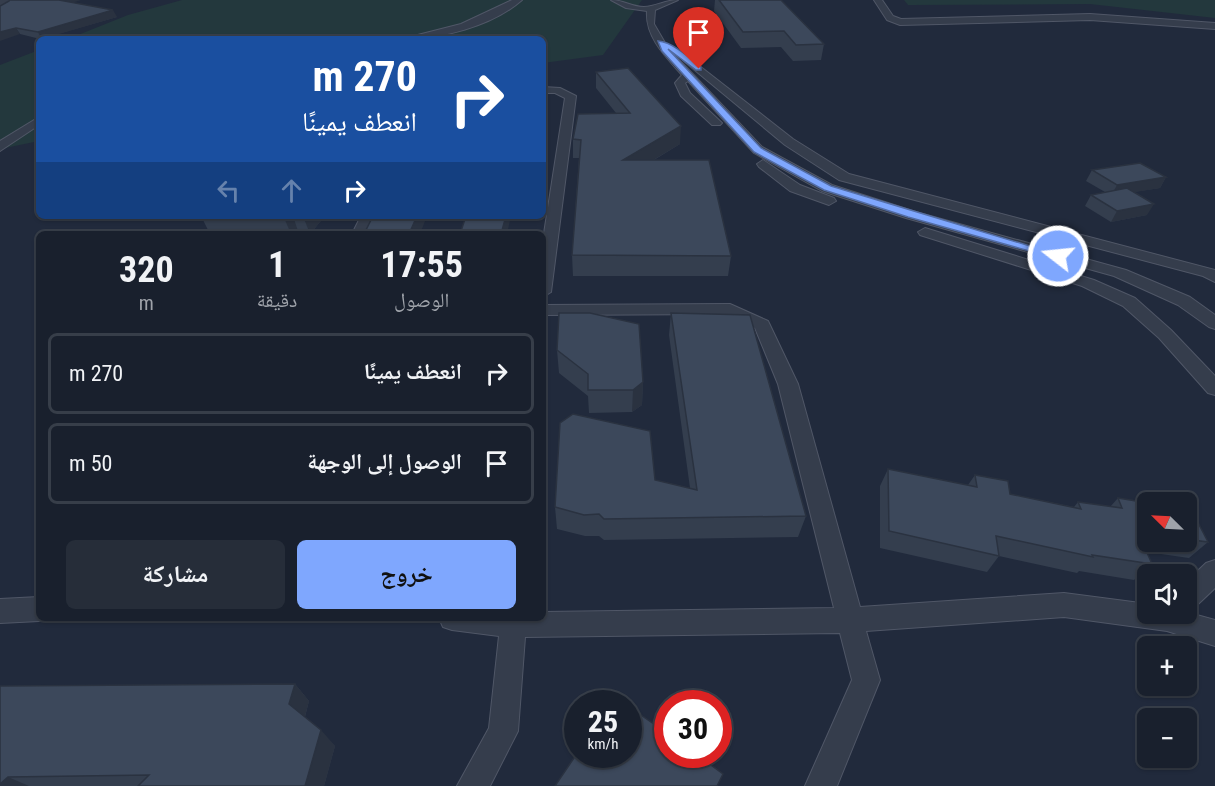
<!DOCTYPE html>
<html lang="ar">
<head>
<meta charset="utf-8">
<style>
  :root { --surface:#19202d; --page:#262d39; --text:#f1f3f6; --muted:#9fa3aa; --line:#373e49; --accent:#7fa7fe }
  body { margin:0; font-family:"Roboto Condensed","Noto Naskh Arabic",sans-serif; background:var(--page); color:var(--text); direction:rtl; height:100vh; display:flex; flex-direction:column; font-size:22px; white-space:nowrap }
  * { box-sizing:border-box; margin:0 }
  p { font-size:20px; color:var(--muted) }
  .icon { flex:none; width:33px; height:33px; fill:none; stroke:currentColor; stroke-width:2; stroke-linecap:round; stroke-linejoin:round }
  .map { position:relative; flex:1; overflow:hidden; direction:ltr }
  .drawer { position:absolute; left:36px; top:231px; width:510px; height:390px; display:flex; flex-direction:column; background:var(--surface); border-radius:9px; box-shadow:0 2px 4px #0004,0 0 0 2px var(--line); direction:rtl }
  .drawer>* { flex:none }
  .hud { position:absolute; left:36px; top:36px; width:510px; height:183px; border-radius:9px; box-shadow:0 2px 4px #0004,0 0 0 2px var(--line); direction:rtl; background:#1a4fa0; color:#fff; overflow:hidden }
  .needle { width:39px; rotate:294deg }
  .fabs { position:absolute; left:1137px; top:492px; display:grid; gap:12px }
  .fabs a { display:grid; place-items:center; width:60px; height:60px; border-radius:9px; background:var(--surface); box-shadow:0 2px 4px #0004,0 0 0 2px var(--line); font-size:30px }
  .speed { position:absolute; left:564px; top:690px; display:flex; gap:12px; font-size:30px; font-weight:700; text-align:center }
  .speed>* { display:grid; place-content:center; width:78px; height:78px; border-radius:50%; background:var(--surface); box-shadow:0 2px 4px #0004,0 0 0 2px var(--line); line-height:1 }
  .speed small { font-size:15px; font-weight:400 }
  .speed .limit { border:9px solid #d22; background:#fff; color:#111 }
  .pin { position:absolute; display:grid; place-items:center; width:51px; height:51px; color:#fff; margin:-62px -26px; border-radius:50% 50% 50% 0; rotate:-45deg; box-shadow:0 0 6px #0007 }
  .pin .icon { rotate:45deg }
  .me { position:absolute; width:66px; margin:-33px; rotate:286deg; stroke-linejoin:round; filter:drop-shadow(0 0 4px #0008) }
  .turn { display:flex; align-items:center; gap:21px; height:126px; padding:0 30px; font-size:27px }
  .turn .icon { width:78px; height:78px; stroke-width:2.5 }
  .turn b { display:block; font-size:42px; line-height:51px }
  .lanes { display:flex; align-items:center; height:57px; padding:0 30px; background:#0003; justify-content:center; gap:30px; direction:ltr }
  .lanes .off { opacity:.35 }
  .eta { display:flex; justify-content:space-evenly; align-items:center; height:102px; text-align:center }
  .eta b { font-size:36px; font-weight:700; line-height:42px }
  .action { display:flex; gap:12px; margin-top:auto; padding:12px 30px }
  .action a { flex:1; height:69px; border-radius:9px; background:var(--accent); color:#111; font-size:24px; font-weight:700; line-height:69px; text-align:center }
  .action a+a { background:var(--page); color:var(--text) }
  ul { padding:0; list-style:none }
  li { display:flex; align-items:center; gap:18px; height:81px; margin:0 12px 9px; padding:0 18px; border:3px solid var(--line); border-radius:9px }
  li div { flex:1 }
  li b { display:block; font-size:22px }
  li em { font-style:normal }
  .map>svg:first-child { display:block }
  .green { fill:#23383d }
  .lines { fill:none; stroke-linecap:round; stroke-linejoin:round }
  .street-casing { stroke:#505767; stroke-width:2 }
  .street { fill:#353d4c; fill-rule:evenodd }
  .wall { fill:#343e4e }
  .shaded-wall { fill:#2a3240 }
  .building { fill:#3c485b; stroke:#2a3240; stroke-width:1.5 }
  .route { fill:#7fa7fe; stroke:#536da5; stroke-width:1.5 }
</style>
</head>
<body>
<div class="map">
<svg width="1215" height="786" viewBox="0 0 1215 786">
  <rect width="100%" height="100%" fill="#212a3c"/>
  <!-- green -->
  <g class="green">
    <path d="M182,0H642L603,55L543,63V39H68L128,15Z"/>
    <path d="M904,0H1215V18L1090,4L908,5Z"/>
    <path d="M39,50V141L0,149V65Z"/>
  </g>
  <g class="lines">
    <defs>
      <g id="street">
        <path d="M0,0H8V5L11,7L0,13Z"/>
        <path d="M512,0H522C491,27 441,39 402,39L461,24Z"/>
        <path d="M611,0C623,0 632,7 644,7C657,6 666,0 678,0L655,10L654,24L668,48L762,147L832,185L916,212L1126,270L1190,297L1215,315V329L1209,327L1178,305L1114,276L906,218L822,191L754,153L688,81L685,83L690,93L722,123L720,125H712L681,96L675,83L682,75C666,57 645,37 647,11L626,8Z"/>
        <path d="M874,0H882L893,16L901,19L1090,14L1215,23V29L1090,20L900,25L887,20Z"/>
        <path d="M688,57L793,139L849,174L1215,270V282L1203,276L839,180L785,145L685,62L683,60Z"/>
        <path d="M543,87L560,88L576,96L551,292L543,297V240L565,98L555,93H543Z"/>
        <path d="M39,117V125L0,151V141Z"/>
        <path d="M763,160L800,185L834,198L836,201L829,205L790,191L759,167L757,164Z"/>
        <path d="M361,216H375L366,234H352Z"/>
        <path d="M925,228L1094,280L1135,298L1171,330L1215,376V395L1208,393L1159,338L1123,306L1082,286L920,235L918,232Z"/>
        <path d="M730,304L768,321L798,384L860,607L1064,593L1148,604V614L1186,612L1215,620V646L1167,631L1064,617L866,631L880,680L837,786H805L852,680L840,633L525,637L518,731L490,786H457L489,728L499,636L452,630L443,627L439,618H543V612L834,608L778,384L755,328L727,314L543,315V305Z"/>
        <path d="M1215,560V588L1195,607L1186,611V582L1206,563Z"/>
        <path d="M39,597V618H47L39,621L0,623V599Z"/>
      </g>
    </defs>
    <!-- street casing -->
    <use href="#street" class="street-casing"/>
    <!-- street -->
    <use href="#street" class="street"/>
  </g>
  <!-- wall -->
  <g class="wall">
    <path d="M715,0H781L824,44L821,60L793,61L781,47L741,48L714,11Z"/>
    <path d="M73,3L117,17L40,39L20,34L0,6Z"/>
    <path d="M596,72L680,144L654,160L731,256L728,276H573L572,255L579,158H573V139L616,113L596,88Z"/>
    <path d="M1092,170L1166,177L1160,188L1133,192L1147,215L1111,222L1085,206L1091,195L1105,192L1086,181Z"/>
    <path d="M201,216H325L310,234H210Z"/>
    <path d="M671,313L806,516L798,537L604,540L599,536H585L557,529L555,507L655,480L690,488L669,335Z"/>
    <path d="M557,350L643,382L642,405L632,412L589,413L588,396L559,373Z"/>
    <path d="M888,469L968,485L975,475L1010,494L1074,507L1078,502L1110,507L1118,498L1148,503V542H1186V539L1208,542L1189,558L1147,552L1152,564L1134,580L1079,571L1077,573L999,556L987,572L880,548V486Z"/>
    <path d="M295,684L309,701L305,717L335,746L324,786H0V686Z"/>
  </g>
  <!-- shaded-wall -->
  <g class="shaded-wall">
    <path d="M58,0H81L62,6Z"/>
    <path d="M113,10L117,17L42,39H41L38,32Z"/>
    <path d="M16,28L20,34L0,41V32Z"/>
    <path d="M681,126L680,144L623,178V160Z"/>
    <path d="M1166,177L1160,188L1111,196L1117,185Z"/>
    <path d="M1154,204L1147,215L1111,222L1117,211Z"/>
    <path d="M288,216H293L299,234H291L285,220Z"/>
    <path d="M303,216H325L310,234Z"/>
    <path d="M417,216H427L420,234H409Z"/>
    <path d="M506,216H511L507,234H501Z"/>
    <path d="M643,382L642,405L632,412L633,390Z"/>
    <path d="M295,684L309,701L304,720L289,704Z"/>
    <path d="M321,730L335,746L324,786H305Z"/>
    <path d="M8,777L29,786H0V784Z"/>
  </g>
  <!-- building -->
  <g class="building">
    <path d="M9,0H59L113,10L38,32L16,28L0,32V6L9,1Z"/>
    <path d="M719,0H781L824,44L796,45L784,31L743,32Z"/>
    <path d="M628,68L681,126L623,160H709L731,256L572,255L581,140L573,139L578,114L630,113L596,72Z"/>
    <path d="M1140,163L1166,177L1117,185L1092,170Z"/>
    <path d="M1127,188L1154,204L1117,211L1091,195Z"/>
    <path d="M224,216H288L285,220Z"/>
    <path d="M373,216H417L409,234H441H364Z"/>
    <path d="M466,216H506L501,234H460Z"/>
    <path d="M559,313H590L639,324L643,382L633,390H588V374L557,350Z"/>
    <path d="M671,313L750,315L806,516L604,519L599,514L584,515L555,507L560,423L573,414L650,431L655,480L697,490Z"/>
    <path d="M888,469L977,487L975,475L1008,481L1010,494L1081,509L1078,502L1122,508L1118,498L1148,503V533L1138,532L1152,564L1092,555L1093,557L996,536L999,556L889,531Z"/>
    <path d="M1186,508L1191,509L1208,542L1186,539Z"/>
    <path d="M295,684L289,704L321,730L305,786H138L149,775L8,777L0,784V686Z"/>
    <path d="M615,696L625,704H610Z"/>
    <path d="M628,706L668,734V754H696L723,774L717,786H555L578,752V754H628Z"/>
  </g>
  <!-- route -->
  <path class="route" d="M658,41C673,42 690,58 701,67V70H696L668,49L761,148L831,186L1063,256L1058,259L1054,258L908,217L824,190L754,152L662,51Z"/>
</svg>
<div class="fabs">
<a><svg class="needle" viewBox="-14 -14 28 28"><path d="M0-13l5 13h-10z" fill="#e53935"/><path d="M0 13l5-13h-10z" fill="#9fa3aa"/></svg></a>
<a><svg class="icon" aria-label="sound" viewBox="0 0 24 24"><path d="M4 9h4l5-4v14l-5-4H4zM17 9q2 3 0 6"/></svg></a>
<a>+</a>
<a>−</a>
</div>
<div class="speed"><div>25<small>km/h</small></div><div class="limit">30</div></div>
<div class="pin" style="left:699px;top:69px;background:#d93025"><svg class="icon" aria-label="arrive" viewBox="0 0 24 24"><path d="M6 21V4h12l-3 4 3 4H6"/></svg></div>
<svg class="me" style="left:1058px;top:256px" viewBox="-20 -20 40 40"><circle r="17" fill="#7fa7fe" stroke="#fff" stroke-width="3"/><path d="M0-11L8 9 0 5-8 9z" fill="#fff"/></svg>
<div class="hud">
<div class="turn"><svg class="icon" aria-label="right" viewBox="0 0 24 24"><path d="M7 20v-9h11M14 6l5 5-5 5"/></svg><div><b>270 m</b>انعطف يمينًا</div></div>
<div class="lanes"><svg class="icon off" aria-label="left" viewBox="0 0 24 24"><path d="M17 20v-9H6M10 6l-5 5 5 5"/></svg><svg class="icon off" aria-label="ahead" viewBox="0 0 24 24"><path d="M12 20V5M6 11l6-6 6 6"/></svg><svg class="icon" aria-label="right" viewBox="0 0 24 24"><path d="M7 20v-9h11M14 6l5 5-5 5"/></svg></div>
</div>
<section class="drawer">
<div class="eta">
<div><b>17:55</b><p>الوصول</p></div>
<div><b>1</b><p>دقيقة</p></div>
<div><b>320</b><p>m</p></div>
</div>
<ul>
<li><svg class="icon" aria-label="right" viewBox="0 0 24 24"><path d="M7 20v-9h11M14 6l5 5-5 5"/></svg><div><b>انعطف يمينًا</b></div><em>270 m</em></li>
<li><svg class="icon" aria-label="arrive" viewBox="0 0 24 24"><path d="M6 21V4h12l-3 4 3 4H6"/></svg><div><b>الوصول إلى الوجهة</b></div><em>50 m</em></li>
</ul>
<div class="action"><a>خروج</a><a>مشاركة</a></div>
</section>
</div>
</body>
</html>
